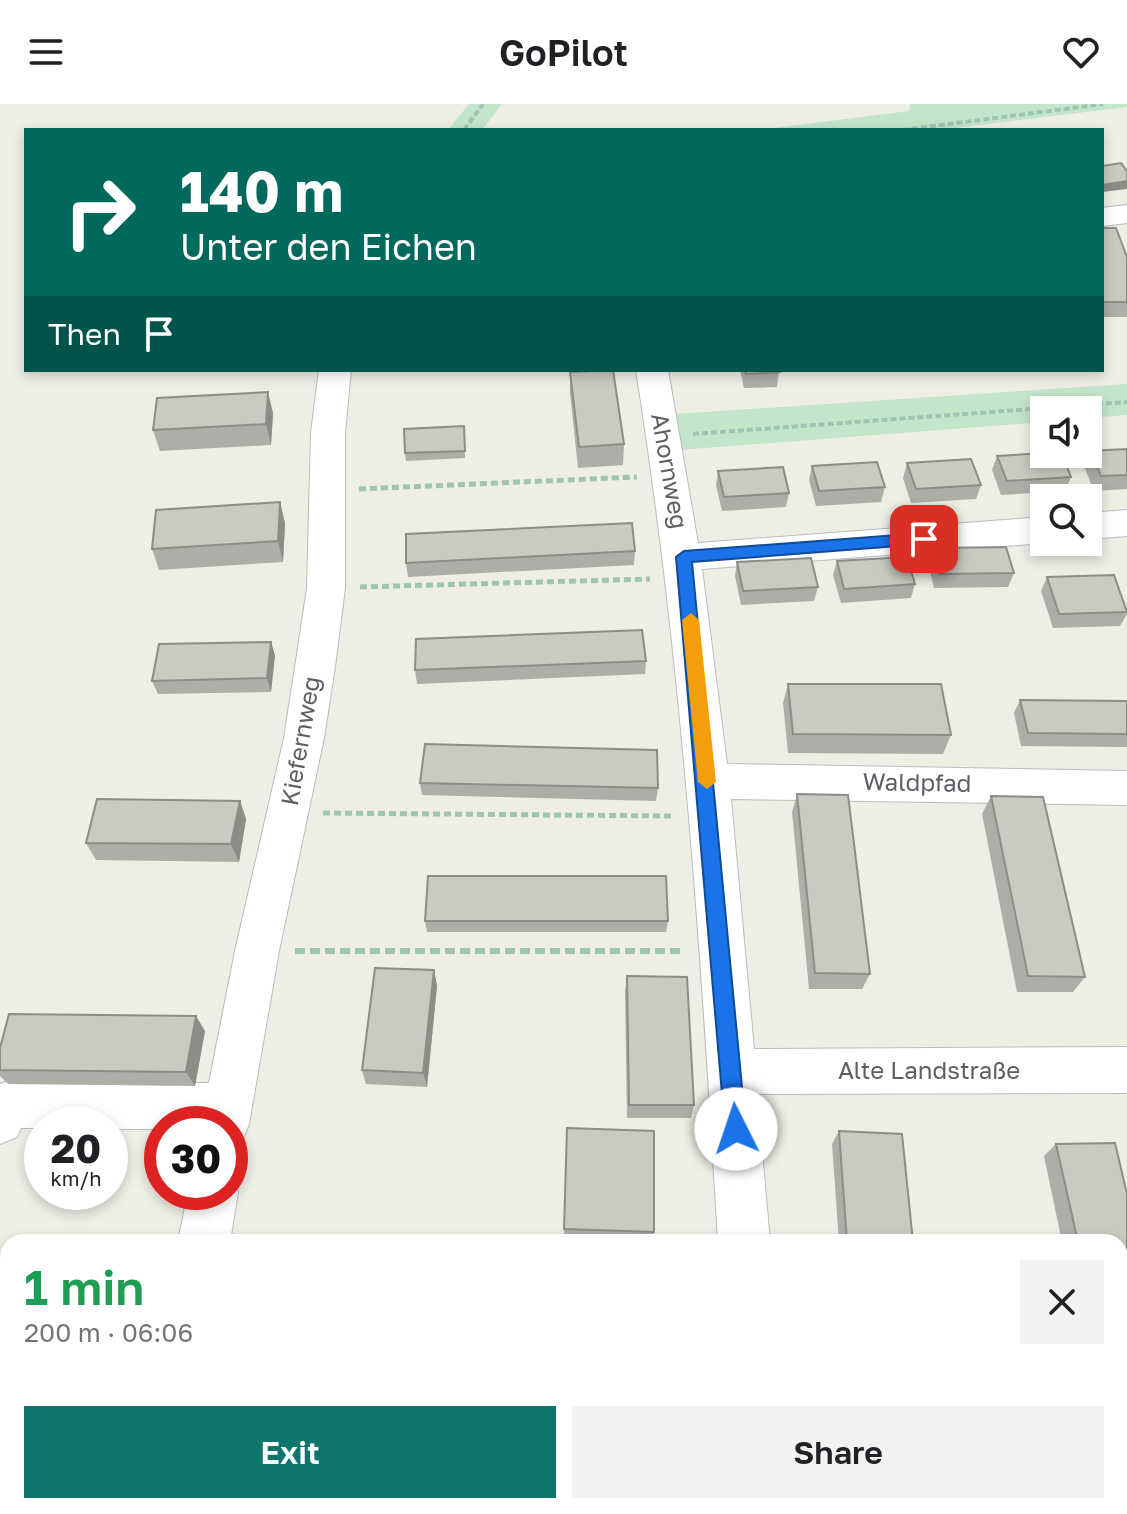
<!DOCTYPE html>
<html lang="en">
<head>
<meta charset="utf-8">
<style>
  :root { --surface:#fff; --page:#f2f2f2; --text:#202124; --muted:#757577; --accent:#0f766e }
  body { margin:0; font-family:"Golos Text",sans-serif; background:var(--page); color:var(--text); height:100vh; display:flex; flex-direction:column; font-size:30px; white-space:nowrap }
  * { box-sizing:border-box; margin:0 }
  p { font-size:26px; color:var(--muted) }
  .icon { flex:none; width:44px; height:44px; fill:none; stroke:currentColor; stroke-width:2; stroke-linecap:round; stroke-linejoin:round }
  .map { position:relative; flex:1; overflow:hidden }
  .drawer { position:absolute; left:0px; top:1130px; width:1128px; height:280px; display:flex; flex-direction:column; background:var(--surface); border-radius:24px 24px 0 0; box-shadow:0 4px 12px #0003 }
  .drawer>* { flex:none }
  .guide { position:absolute; left:24px; top:24px; width:1080px; height:244px; border-radius:0px; box-shadow:0 4px 12px #0003; background:#00695c; color:#fff; overflow:hidden }
  .tools { position:absolute; left:1030px; top:292px; display:grid; gap:16px }
  .tools a { display:grid; place-items:center; width:72px; height:72px; border-radius:0px; background:var(--surface); box-shadow:0 4px 12px #0003; font-size:40px }
  .speed { position:absolute; left:24px; top:1002px; display:flex; gap:16px; font-size:40px; font-weight:700; text-align:center }
  .speed>* { display:grid; place-content:center; width:104px; height:104px; border-radius:50%; background:var(--surface); box-shadow:0 4px 12px #0003; line-height:1 }
  .speed small { font-size:20px; font-weight:400 }
  .speed .limit { border:12px solid #d22; background:#fff; color:#111 }
  .pin { position:absolute; display:grid; place-items:center; width:68px; height:68px; color:#fff; margin:-34px; border-radius:16px; box-shadow:0 4px 12px #0006 }
  .me { position:absolute; width:88px; margin:-44px; rotate:356deg; stroke-linejoin:round; filter:drop-shadow(0 0 6px #0008) }
  .turn { display:flex; align-items:center; gap:28px; height:168px; padding:0 24px; font-size:36px }
  .turn .icon { width:104px; height:104px; stroke-width:2.5 }
  .turn b { display:block; font-size:56px; line-height:68px }
  .then { display:flex; align-items:center; height:76px; padding:0 24px; background:#0003; gap:16px; font-size:30px }
  .round { display:grid; place-items:center; flex:none; width:84px; height:84px; border-radius:0px; background:var(--page) }
  .head { display:flex; align-items:center; justify-content:space-between; height:136px; padding:0 24px }
  h1 { font-size:48px; font-weight:600; line-height:60px; color:#1e9e55 }
  .button { display:flex; gap:16px; margin-top:auto; padding:16px 24px }
  .button a { flex:1; height:92px; border-radius:0px; background:var(--accent); color:#fff; font-size:32px; font-weight:600; line-height:92px; text-align:center }
  .button a+a { background:var(--page); color:var(--text) }
  header { display:flex; justify-content:space-between; align-items:center; height:104px; padding:0 24px; background:var(--surface); font-size:36px; font-weight:600 }
  .map>svg:first-child { display:block }
  .green { fill:#c3e5ca }
  .lines { fill:none; stroke-linecap:round; stroke-linejoin:round }
  .minor-casing { stroke:#babbc0; stroke-width:2 }
  .path-far2 { stroke:#9dc5b1; stroke-width:4; stroke-dasharray:6 3; stroke-linecap:butt }
  .path-far1 { stroke:#9dc5b1; stroke-width:5; stroke-dasharray:7 4; stroke-linecap:butt }
  .path { stroke:#9dc5b1; stroke-width:6; stroke-dasharray:10 5; stroke-linecap:butt }
  .minor { fill:#fff; fill-rule:evenodd }
  .wall { fill:#aeada7 }
  .shaded-wall { fill:#8d8d88 }
  .building { fill:#cac9c2; stroke:#8d8d88; stroke-width:2 }
  .route { fill:#1a73e8; stroke:#114b97; stroke-width:2 }
  .slow { fill:#f59e0b }
  .labels { text-anchor:middle; stroke-width:8; stroke-linejoin:round; paint-order:stroke }
  .street-label { font-size:24px; fill:#5d5f65; stroke:#fff }
</style>
</head>
<body>
<header><svg class="icon" aria-label="menu" viewBox="0 0 24 24"><path d="M4 6h16M4 12h16M4 18h16"/></svg>GoPilot<svg class="icon" aria-label="heart" viewBox="0 0 24 24"><path d="M12 20l-8-8c-3-5 5-10 8-4 3-6 11-1 8 4z"/></svg></header>
<div class="map">
<svg width="1127" height="1410" viewBox="0 0 1127 1410">
  <rect width="100%" height="100%" fill="#efeee5"/>
  <!-- green -->
  <g class="green">
    <path d="M469,0H502L482,26H448Z"/>
    <path d="M910,0H1127V3L938,26H759L909,7Z"/>
    <path d="M1127,280V311L1088,314V306H1044V318L666,347L660,311Z"/>
    <path d="M0,1277L8,1278V1402H662L704,1410H0Z"/>
  </g>
  <g class="lines">
    <defs>
      <g id="minor">
        <path d="M1127,101V119L1102,122V104Z"/>
        <path d="M319,266H351L345,329V484L335,563L324,634L279,847L249,1020L242,1037L230,1042V1020H162V1025H110V1020H42V1024H21L17,1033L0,1040V980L5,978L209,979L235,847L284,634L295,563L307,484L311,329Z"/>
        <path d="M636,266H668L698,439L1044,413V438H1047L1044,439L702,465L727,660L1127,667V701L731,695L754,945L1127,943V989L757,990L770,1138H718C701,845 682,556 636,266Z"/>
        <path d="M1127,406V432L1088,435V409Z"/>
        <path d="M230,1070L238,1088L230,1138H178L188,1088H230Z"/>
        <rect x="1120" y="1230" width="7" height="54"/>
        <path d="M0,1318L8,1319V1375L0,1374Z"/>
        <path d="M251,1402H340L343,1410H254Z"/>
        <rect x="730" y="1402" width="56" height="8"/>
      </g>
    </defs>
    <!-- minor casing -->
    <use href="#minor" class="minor-casing"/>
    <!-- path-far2 -->
    <g class="path-far2">
      <path d="M464,26L483,0"/>
      <path d="M903,26L1103,0"/>
      <path d="M693,330L1127,298"/>
    </g>
    <!-- path-far1 -->
    <g class="path-far1">
      <path d="M359,385L637,373"/>
      <path d="M360,483L650,475"/>
      <path d="M323,709L673,712"/>
    </g>
    <!-- path -->
    <g class="path">
      <path d="M295,847H685"/>
      <path d="M0,1395L8,1397"/>
      <path d="M32,1402L69,1410"/>
      <path d="M470,1402L513,1410"/>
      <path d="M152,1410L153,1402"/>
    </g>
    <!-- minor -->
    <use href="#minor" class="minor"/>
  </g>
  <!-- wall -->
  <g class="wall">
    <path d="M1102,124L1127,153V213H1102Z"/>
    <path d="M740,266H779L777,283L744,284Z"/>
    <path d="M570,268L624,340L623,361L578,364L570,289Z"/>
    <path d="M273,309L271,341L160,347L153,326Z"/>
    <path d="M464,322L465,354L406,357L405,349Z"/>
    <path d="M1127,345V385L1094,387L1084,362L1090,347Z"/>
    <path d="M997,352L1071,373L1065,387L1001,391L992,366Z"/>
    <path d="M907,359L981,381L976,395L911,399L903,374Z"/>
    <path d="M812,362L885,383L881,398L816,402L809,376Z"/>
    <path d="M718,367L789,389L786,403L722,407L716,381Z"/>
    <path d="M280,398L285,419L283,458L159,466L152,445Z"/>
    <path d="M933,444L1014,469L1008,483L934,484L928,458Z"/>
    <path d="M635,447L634,461L408,473L406,459Z"/>
    <path d="M837,457L915,480L911,494L841,499L833,471Z"/>
    <path d="M737,458L818,483L814,497L741,501L735,472Z"/>
    <path d="M1047,473L1127,506V510L1120,522L1053,524L1041,487Z"/>
    <path d="M275,551L271,588L158,590L152,577Z"/>
    <path d="M646,557L645,570L417,580L415,566Z"/>
    <path d="M788,580L951,631L943,650L788,649L783,599Z"/>
    <path d="M1020,596L1127,597V643L1021,642L1014,609Z"/>
    <path d="M420,679L658,684L656,697L422,691Z"/>
    <path d="M797,690L870,870L862,885H809L792,708Z"/>
    <path d="M991,692L1085,873L1073,888H1017L982,710Z"/>
    <path d="M240,697L246,715L239,758L96,756L86,739Z"/>
    <path d="M425,817H668L666,828H427Z"/>
    <path d="M434,866L437,882L427,983L366,980L362,966Z"/>
    <path d="M627,872L694,1001L691,1014H627L625,888Z"/>
    <path d="M205,927L195,982L8,980L0,972V944Z"/>
    <path d="M567,1024L654,1128L651,1138L564,1136Z"/>
    <path d="M839,1027L913,1138H839L832,1040Z"/>
    <path d="M1056,1040L1127,1090V1203H1120V1138H1062L1044,1052Z"/>
  </g>
  <!-- shaded-wall -->
  <g class="shaded-wall">
    <path d="M1127,77V85L1102,88V81Z"/>
    <path d="M268,288L273,309L271,341L266,320Z"/>
    <path d="M280,398L285,419L283,458L278,437Z"/>
    <path d="M271,538L275,551L271,588L267,574Z"/>
    <path d="M240,697L246,715L239,758L231,740Z"/>
    <path d="M434,866L437,882L427,983L423,969Z"/>
    <path d="M196,912L205,927L195,982L186,968Z"/>
  </g>
  <!-- building -->
  <g class="building">
    <path d="M1121,59L1127,67V77L1102,81V62Z"/>
    <path d="M1102,124H1116L1127,153V198H1103L1102,195Z"/>
    <path d="M613,266L624,340L579,343L570,268Z"/>
    <path d="M745,266H779L780,268L746,270Z"/>
    <path d="M268,288L266,320L153,326L157,294Z"/>
    <path d="M464,322L465,347L405,349L404,325Z"/>
    <path d="M1127,345V371L1101,372L1090,347Z"/>
    <path d="M1044,349V350H1062L1071,373L1007,377L997,352Z"/>
    <path d="M971,355L981,381L916,385L907,359Z"/>
    <path d="M877,358L885,383L819,387L812,362Z"/>
    <path d="M783,363L789,389L724,393L718,367Z"/>
    <path d="M280,398L278,437L152,445L156,406Z"/>
    <path d="M632,419L635,447L406,459V430Z"/>
    <path d="M1006,443L1014,469L939,470L933,444Z"/>
    <path d="M907,453L915,480L844,485L837,457Z"/>
    <path d="M811,454L818,483L743,487L737,458Z"/>
    <path d="M1114,471L1127,508L1059,510L1047,473Z"/>
    <path d="M642,526L646,557L415,566L416,535Z"/>
    <path d="M271,538L267,574L152,577L159,540Z"/>
    <path d="M788,580H941L951,631L793,630Z"/>
    <path d="M1020,596L1127,597V630L1028,629Z"/>
    <path d="M425,640L657,646L658,684L420,679Z"/>
    <path d="M797,690L848,691L870,870L815,869Z"/>
    <path d="M991,692L1043,693L1085,873L1028,872Z"/>
    <path d="M97,695L240,697L231,740L86,739Z"/>
    <path d="M428,772H666L668,817H425Z"/>
    <path d="M375,864L434,866L423,969L362,966Z"/>
    <path d="M627,872L687,873L694,1001H629Z"/>
    <path d="M9,910L196,912L186,968L0,966V944Z"/>
    <path d="M567,1024L654,1027V1128L564,1125Z"/>
    <path d="M839,1027L902,1030L913,1138H847Z"/>
    <path d="M1115,1039L1127,1090V1194H1120V1138H1078L1056,1040Z"/>
  </g>
  <!-- route -->
  <path class="route" d="M924,429L932,435L924,440L692,458L746,1025L743,1032L736,1035L728,1032L725,1025L676,453L684,447Z"/>
  <!-- slow -->
  <path class="slow" d="M691,509L699,516L716,678L707,685L698,678L682,516Z"/>
  <g class="labels">
    <!-- street labels -->
    <g class="street-label">
      <text transform="translate(669 367) rotate(80)" y="8">Ahornweg</text>
      <text transform="translate(301 637) rotate(-80)" y="8">Kiefernweg</text>
      <text transform="translate(917 679) rotate(1)" y="8">Waldpfad</text>
      <text x="929" y="975">Alte Landstraße</text>
    </g>
  </g>
</svg>
<div class="tools">
<a><svg class="icon" aria-label="sound" viewBox="0 0 24 24"><path d="M4 9h4l5-4v14l-5-4H4zM17 9q2 3 0 6"/></svg></a>
<a><svg class="icon" aria-label="search" viewBox="0 0 24 24"><circle cx="10" cy="10" r="6"/><path d="M15 15l6 6"/></svg></a>
</div>
<div class="speed"><div>20<small>km/h</small></div><div class="limit">30</div></div>
<div class="pin" style="left:924px;top:435px;background:#d93025"><svg class="icon" aria-label="arrive" viewBox="0 0 24 24"><path d="M6 21V4h12l-3 4 3 4H6"/></svg></div>
<svg class="me" style="left:736px;top:1025px" viewBox="-20 -20 40 40"><circle r="19" fill="#fff"/><path d="M0-13L10 11 0 6-10 11z" fill="#1a73e8"/></svg>
<div class="guide">
<div class="turn"><svg class="icon" aria-label="right" viewBox="0 0 24 24"><path d="M7 20v-9h11M14 6l5 5-5 5"/></svg><div><b>140 m</b>Unter den Eichen</div></div>
<div class="then">Then<svg class="icon" aria-label="arrive" viewBox="0 0 24 24"><path d="M6 21V4h12l-3 4 3 4H6"/></svg></div>
</div>
<section class="drawer">
<div class="head"><div><h1>1 min</h1><p>200 m · 06:06</p></div><a class="round"><svg class="icon" aria-label="close" viewBox="0 0 24 24"><path d="M6 6l12 12M18 6L6 18"/></svg></a></div>
<div class="button"><a>Exit</a><a>Share</a></div>
</section>
</div>
</body>
</html>
